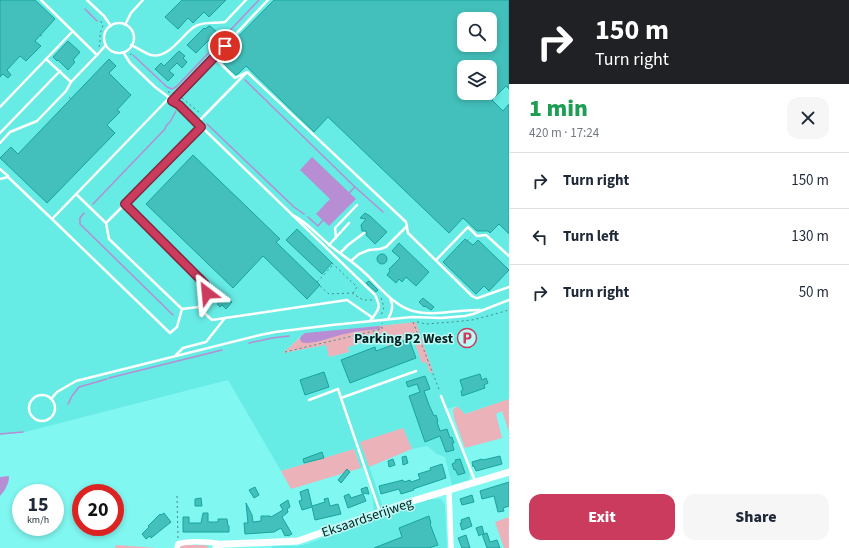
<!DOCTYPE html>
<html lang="en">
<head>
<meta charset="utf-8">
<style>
  :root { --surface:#fff; --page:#f6f6f7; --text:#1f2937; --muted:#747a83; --line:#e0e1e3; --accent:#ca3b5d }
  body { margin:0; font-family:"Source Sans 3",sans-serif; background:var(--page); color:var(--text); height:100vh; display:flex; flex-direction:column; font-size:15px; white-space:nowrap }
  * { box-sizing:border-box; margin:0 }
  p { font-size:13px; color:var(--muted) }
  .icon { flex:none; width:22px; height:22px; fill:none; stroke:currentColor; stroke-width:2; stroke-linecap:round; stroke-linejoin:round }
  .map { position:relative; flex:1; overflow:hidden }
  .drawer { display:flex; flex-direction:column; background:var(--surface); width:340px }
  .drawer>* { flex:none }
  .guide { background:#202124; color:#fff; overflow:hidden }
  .controls { position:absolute; left:457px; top:12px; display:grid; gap:8px }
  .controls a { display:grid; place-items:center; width:40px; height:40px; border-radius:8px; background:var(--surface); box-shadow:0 2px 6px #0003; font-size:20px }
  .speed { position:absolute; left:12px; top:484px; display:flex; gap:8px; font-size:20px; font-weight:700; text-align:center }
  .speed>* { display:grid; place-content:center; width:52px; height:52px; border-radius:50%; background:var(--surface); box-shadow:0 2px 6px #0003; line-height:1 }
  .speed small { font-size:10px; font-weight:400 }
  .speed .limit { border:6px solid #d22; background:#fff; color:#111 }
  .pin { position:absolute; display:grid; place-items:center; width:34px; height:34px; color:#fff; margin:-17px; border:2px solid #fff; border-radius:50%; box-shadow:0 1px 4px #0007 }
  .me { position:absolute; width:44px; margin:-22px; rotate:331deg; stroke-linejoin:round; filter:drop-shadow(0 0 3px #0008) }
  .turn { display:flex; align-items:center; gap:14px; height:84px; padding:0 20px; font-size:18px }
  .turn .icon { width:52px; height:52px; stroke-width:2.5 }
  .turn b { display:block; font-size:28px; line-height:34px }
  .round { display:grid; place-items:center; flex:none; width:42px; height:42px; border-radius:12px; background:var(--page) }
  .overview { display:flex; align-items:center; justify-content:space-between; height:68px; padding:0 20px }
  h1 { font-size:24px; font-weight:800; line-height:30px; color:#1e9e55 }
  .cta { display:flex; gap:8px; margin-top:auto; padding:8px 20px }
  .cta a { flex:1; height:46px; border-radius:12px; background:var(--accent); color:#fff; font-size:16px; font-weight:800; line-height:46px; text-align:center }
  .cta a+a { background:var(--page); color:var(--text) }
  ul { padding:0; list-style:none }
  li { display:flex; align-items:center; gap:12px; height:56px; padding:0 20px; border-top:1px solid var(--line) }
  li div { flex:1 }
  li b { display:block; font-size:15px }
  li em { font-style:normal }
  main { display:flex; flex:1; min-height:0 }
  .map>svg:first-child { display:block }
  .built { fill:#67ebe5; fill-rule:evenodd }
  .green { fill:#ecb2b9 }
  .water { fill:#b78dd3 }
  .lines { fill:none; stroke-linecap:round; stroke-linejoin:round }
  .stream { stroke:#b78dd3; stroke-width:1.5 }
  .building { fill:#43c0bb; stroke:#19a39e; fill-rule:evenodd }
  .path { stroke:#438b87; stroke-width:1; stroke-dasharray:2 3; stroke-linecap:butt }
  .service { stroke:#fff; stroke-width:2.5 }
  .minor { stroke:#fff; stroke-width:5.5 }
  .tertiary { stroke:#fff; stroke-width:7 }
  .route-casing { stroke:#83263c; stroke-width:10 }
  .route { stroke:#ca3b5d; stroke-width:7 }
  .labels { text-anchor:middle; stroke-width:3; stroke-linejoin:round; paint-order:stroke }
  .poi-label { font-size:14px; font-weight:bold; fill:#06201f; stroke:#bbfbf7; text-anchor:end }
  .street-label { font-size:14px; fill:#06201f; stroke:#bbfbf7 }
</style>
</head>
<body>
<main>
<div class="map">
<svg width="509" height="548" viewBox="0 0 509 548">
  <rect width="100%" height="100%" fill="#81f7f1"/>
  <!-- built -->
  <g class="built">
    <path d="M0,0H509V399L464,414L457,406L446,409L469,471L470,476L469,480L452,485L445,457L437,454L427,446L412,449L403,428L361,442L383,507L374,511L372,493L363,467L361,468L354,449L281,471L228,380L25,432L0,435ZM464,19H490V45H464ZM464,67H490V93H464ZM416,322L426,362L423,363L412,336L387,346L383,337L348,347L349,352L330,357L326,345L283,353L303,334Z"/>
    <path d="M431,499H441L445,505L447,548H271L273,546H298L307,544L339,532L400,509Z"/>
  </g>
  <!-- green -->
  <g class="green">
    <path d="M416,322L433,372L430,373L426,362L422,363L412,336L387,346L383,337L348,347L349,352L329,357L326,345L283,353L304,334Z"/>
    <path d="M509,399V432L502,411L496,414L502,438L465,448L454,418L453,410L457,406L465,414Z"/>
    <path d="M403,428L412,449L369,467L360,442Z"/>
    <path d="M354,449L361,468L291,489L281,471Z"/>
    <path d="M509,517V548H504L495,522Z"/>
    <path d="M116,545L157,548H115Z"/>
    <path d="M182,545H205L207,546L209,548H179Z"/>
  </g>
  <!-- water -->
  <g class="water">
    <path d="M312,157L356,199L329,226L316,214L330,199L300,170Z"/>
    <path d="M379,326L381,327L380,329C368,330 356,331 345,334C334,336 312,346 301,342L300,339L301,336L305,333Z"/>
    <path d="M9,476C9,484 5,490 0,496V477Z"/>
  </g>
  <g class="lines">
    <!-- stream -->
    <g class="stream">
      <path d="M85,9L97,21"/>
      <path d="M133,55L167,87L172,89L176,87L259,0"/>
      <path d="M245,80L355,187L349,193"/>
      <path d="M207,124L294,207L304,214"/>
      <path d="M355,187L383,212"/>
      <path d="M93,204L165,129L166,126L170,122L176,111"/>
      <path d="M84,213L80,218V224L173,315"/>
      <path d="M308,217L318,226L323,220"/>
      <path d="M249,343L272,338L289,336"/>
      <path d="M109,378L222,350"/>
      <path d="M68,404L72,396L79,387L107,379"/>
      <path d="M0,434L23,432"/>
    </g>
  </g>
  <!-- building -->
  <g class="building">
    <path d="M0,0H35L55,19L35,41L41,46L26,61L20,56L7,70L11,75L8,78L3,74L0,77Z"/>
    <path d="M182,0H226L209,17L204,12L193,23L188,18L178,29L165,17Z"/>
    <path d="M274,0H509V89L506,86L492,100L503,111L509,104V234L499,224L490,233L488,231H477L463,218L449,233L328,117L314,132L246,66L239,73L236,75L227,67L222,61L231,52L227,48ZM464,19H490V45H464ZM464,67H490V93H464Z"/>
    <path d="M209,26H210L217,32L196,53L187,45L204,28L205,29Z"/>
    <path d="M68,41L80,52L73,60L75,62L68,70L58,60L57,61L53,57Z"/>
    <path d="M179,51L185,56L183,58L187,62L182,68L177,63L169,71L174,75L168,81L155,69L161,63L164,66Z"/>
    <path d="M109,59L116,66L109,73L131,95L117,110L120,112L107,125L115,133L47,203L0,158L11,147L18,154Z"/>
    <path d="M193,155L280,239L276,242L320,285L307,299L263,256L233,288L146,204Z"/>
    <path d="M365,213L370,216L387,232L375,244L366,235L367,233L366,231H362L361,225L366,219L360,218Z"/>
    <path d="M297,229L332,263L322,274L286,240Z"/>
    <path d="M465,239L473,245L478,240L509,270L489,291L484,286L476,294L443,262Z"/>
    <path d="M399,243L429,272L416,286L406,277L402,282L399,279L396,283L387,275L390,271L389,269L400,258L392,251Z"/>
    <circle cx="382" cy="259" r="5"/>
    <path d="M369,281L378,290L376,292L366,283Z"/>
    <path d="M225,295L232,302L226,309L222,305L220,307L217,304Z"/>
    <path d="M423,298L434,307L431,310L425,306L424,307L419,302Z"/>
    <path d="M409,339L416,358L350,383L341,360L375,347L376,351Z"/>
    <path d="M324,372L329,387L305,395L300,380Z"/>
    <path d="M480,374L482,380L486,378L488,383L484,385L485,388L462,396L461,391L463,390L460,380Z"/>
    <path d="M425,376L430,389L424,391L429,405L434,416L436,415L438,421L437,422L440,431L447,429L450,438L452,437L454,443H452L454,450L446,452L440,436L425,442L409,396L420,392L417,384L408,387L406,382Z"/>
    <path d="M322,452L324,458L304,463L303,459Z"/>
    <path d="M406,456L408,463L403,465L402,457Z"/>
    <path d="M500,456L502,464L476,471L474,466L473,467L472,462L482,459L483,460Z"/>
    <path d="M393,459L395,465L389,467L388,461Z"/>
    <path d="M460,459L465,473L458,475L455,469L454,470L452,464L456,462L455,460Z"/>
    <path d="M442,464L446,478L413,489L414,490L401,494L399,489L381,494L379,486L403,480L404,482L410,480L411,482L420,479L418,474L431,470L430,468Z"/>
    <path d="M347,469L350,472L341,483L338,480Z"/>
    <path d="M509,482V506L503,508L504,511L498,512L494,496L482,499L480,491Z"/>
    <path d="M255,487L259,495L254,498L249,490Z"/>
    <path d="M367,487L369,494L362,493L361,489Z"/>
    <path d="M308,489L312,506L325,502L324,499L328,498L330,506L338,504L341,514L315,520L312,507L302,510L299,501L302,500L300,492Z"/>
    <path d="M349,494L351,498L363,494L366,501L348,508L344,496Z"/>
    <path d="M472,495L474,502L462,505L460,499Z"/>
    <path d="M201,498L202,506H195V499Z"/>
    <path d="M288,500L290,507L287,509L288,512L282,517L292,534L288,536L287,535L285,536L281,528L274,532L245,534L244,523H248L246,503L252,515L253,522L261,521V516H270L271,517L283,510L280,505Z"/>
    <path d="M164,513L171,522L151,538L150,536L146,539L142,534L149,527L148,526L160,514L161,515Z"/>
    <path d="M203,513H208V522H218V519H227L228,526H229V532H183V517H189V523H201Z"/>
    <path d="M429,516L431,523L430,524L438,545L429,548H374L402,537L399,528Z"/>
    <path d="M469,517L472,526L462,530L460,523H462L461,520Z"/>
    <path d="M482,526L484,534H483L487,533L490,542L497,540L500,548H487L482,534L479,536L476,528Z"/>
    <path d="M466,535L470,548H462L458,538Z"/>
  </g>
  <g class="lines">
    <!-- path -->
    <g class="path">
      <path d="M40,35L43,37"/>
      <path d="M99,47L100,44V34L103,25L100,20"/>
      <path d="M130,55L133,52"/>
      <path d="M168,92H172L174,93"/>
      <path d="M69,97L71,99"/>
      <path d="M182,98L200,113"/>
      <path d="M467,241L471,237"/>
      <path d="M332,263L357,287L353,293"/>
      <path d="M317,282L333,265"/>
      <path d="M320,286L329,294L352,293L363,300H372"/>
      <path d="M381,298L384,307L381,316"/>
      <path d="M413,322L440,392"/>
      <path d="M417,322L426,324L452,322L472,320L488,316L509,310"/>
      <path d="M285,352L382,329V323"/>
      <path d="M177,496L178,538"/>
    </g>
    <!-- service -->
    <g class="service">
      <path d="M41,0L97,55L106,45"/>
      <path d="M87,0L104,16L111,26"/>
      <circle cx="119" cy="38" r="15"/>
      <path d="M125,25L131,13L143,0"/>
      <path d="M131,45C138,48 145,53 151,55C169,59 182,35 194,27C203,21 215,24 225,22L246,0"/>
      <path d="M123,52L130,63L155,87L179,105L375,295C382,309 378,310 370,321"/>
      <path d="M46,59L71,82L97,55"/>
      <path d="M247,72L406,222L408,233L472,296L476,298H478L509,287"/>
      <path d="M172,101L214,57"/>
      <path d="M0,107L73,31"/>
      <path d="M197,123L247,72L235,78L214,57L268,0"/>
      <path d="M0,133L60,71"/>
      <path d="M0,143L10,132L37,121L66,91L71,82"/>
      <path d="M0,169L8,176"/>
      <path d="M0,179L8,177L52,219L170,333L177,327L182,309"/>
      <path d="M76,194L106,223"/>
      <path d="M125,204L201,127"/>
      <path d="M292,215C308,222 319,237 332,247C343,256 355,263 366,274C380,287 394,306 413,311C434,317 458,309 480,310"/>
      <path d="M53,218L169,98"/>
      <path d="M336,238L335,228L357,205"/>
      <path d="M329,245L349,223"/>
      <path d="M340,253L348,245L364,233"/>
      <path d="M436,260L468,227L477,236L486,235L509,256"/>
      <path d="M351,261L359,254L369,250L380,249L386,247L407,226"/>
      <path d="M198,307L182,309L109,239L106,223L125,204L205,283C207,296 206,298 198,307L212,320L225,318"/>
      <path d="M388,319C392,312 394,306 390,298"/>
      <path d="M176,355L183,348L206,342L225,318L347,300L373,318"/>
      <circle cx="42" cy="408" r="13"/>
      <path d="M441,396L475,481"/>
      <path d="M51,399L57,392L76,381L260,335L275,332L332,325L412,317L441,318L465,316L473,314L509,300"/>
      <path d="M309,400L338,389L341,398"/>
      <path d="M380,512L341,398L416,371"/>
    </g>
    <!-- minor -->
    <g class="minor">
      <path d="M449,491L451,548"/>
      <path d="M177,548L178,544C191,540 210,542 223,544"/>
    </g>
    <!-- tertiary -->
    <path class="tertiary" d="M216,548L223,544H228L298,541L409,502L509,472"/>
  </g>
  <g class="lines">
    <defs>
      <path id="route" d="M207,293L205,284L125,204L201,127L179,105L172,101L225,46"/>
    </defs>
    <!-- route casing -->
    <use href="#route" class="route-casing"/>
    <!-- route -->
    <use href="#route" class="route"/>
  </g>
  <!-- icons -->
  <defs>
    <symbol id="parking-ring" viewBox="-11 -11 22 22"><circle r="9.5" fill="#bbfbf7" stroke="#ca3b5d" stroke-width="1.5"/><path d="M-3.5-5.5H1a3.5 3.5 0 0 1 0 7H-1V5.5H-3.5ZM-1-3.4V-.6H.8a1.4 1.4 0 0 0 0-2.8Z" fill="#ca3b5d"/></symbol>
  </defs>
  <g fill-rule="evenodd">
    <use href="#parking-ring" x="456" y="327" width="22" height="22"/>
  </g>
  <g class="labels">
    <!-- poi labels -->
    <g class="poi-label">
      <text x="453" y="343">Parking P2 West</text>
    </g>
    <!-- street labels -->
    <g class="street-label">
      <text transform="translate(367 517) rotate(-19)" y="5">Eksaardserijweg</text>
    </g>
  </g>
</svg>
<div class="controls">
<a><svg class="icon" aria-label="search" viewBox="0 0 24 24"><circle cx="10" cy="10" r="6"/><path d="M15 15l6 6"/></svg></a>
<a><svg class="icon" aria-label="layers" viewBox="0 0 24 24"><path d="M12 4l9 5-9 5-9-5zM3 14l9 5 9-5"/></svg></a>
</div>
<div class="speed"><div>15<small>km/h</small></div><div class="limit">20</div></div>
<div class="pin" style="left:225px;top:46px;background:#d93025"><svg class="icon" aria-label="arrive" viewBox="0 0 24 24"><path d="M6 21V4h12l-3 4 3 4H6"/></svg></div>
<svg class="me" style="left:207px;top:293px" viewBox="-20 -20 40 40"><path d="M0-17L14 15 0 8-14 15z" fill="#ca3b5d" stroke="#fff" stroke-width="4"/></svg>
</div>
<section class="drawer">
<div class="guide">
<div class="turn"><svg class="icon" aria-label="right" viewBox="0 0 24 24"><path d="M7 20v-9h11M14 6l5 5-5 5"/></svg><div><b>150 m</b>Turn right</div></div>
</div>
<div class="overview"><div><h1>1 min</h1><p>420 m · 17:24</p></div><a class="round"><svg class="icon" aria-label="close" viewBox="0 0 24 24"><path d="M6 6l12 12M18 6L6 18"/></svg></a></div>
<ul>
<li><svg class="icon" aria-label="right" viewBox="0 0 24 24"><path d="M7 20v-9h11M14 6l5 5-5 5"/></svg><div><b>Turn right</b></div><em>150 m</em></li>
<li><svg class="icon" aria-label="left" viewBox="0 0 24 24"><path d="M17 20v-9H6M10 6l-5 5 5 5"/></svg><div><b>Turn left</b></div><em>130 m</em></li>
<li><svg class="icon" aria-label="right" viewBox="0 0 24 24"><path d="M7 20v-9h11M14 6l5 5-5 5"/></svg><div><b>Turn right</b></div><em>50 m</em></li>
</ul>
<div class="cta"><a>Exit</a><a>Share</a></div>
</section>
</main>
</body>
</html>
